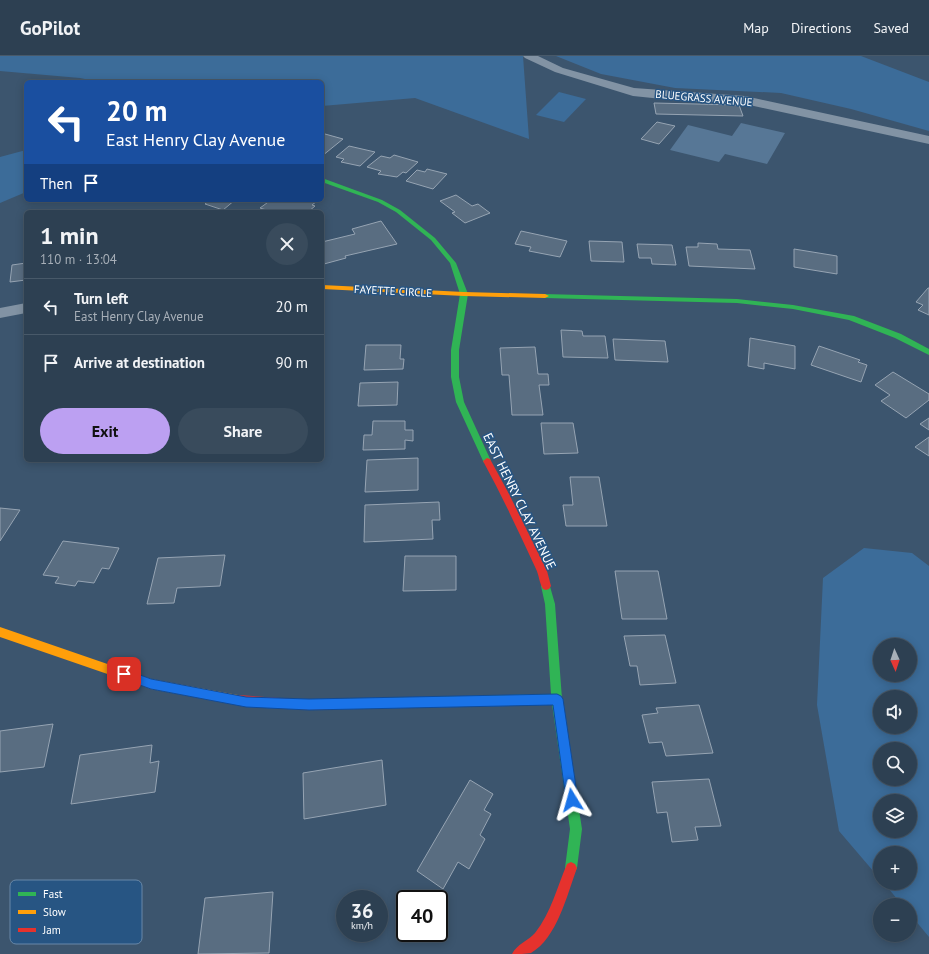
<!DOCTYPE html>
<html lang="en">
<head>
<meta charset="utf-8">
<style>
  :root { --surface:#2d4052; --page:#394b5c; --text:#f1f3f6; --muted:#a7afb8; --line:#485969; --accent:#bca0f2 }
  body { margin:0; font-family:"PT Sans",sans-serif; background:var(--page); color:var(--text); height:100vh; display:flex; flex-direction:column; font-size:15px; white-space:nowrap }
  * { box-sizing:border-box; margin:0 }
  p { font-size:13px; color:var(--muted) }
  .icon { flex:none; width:22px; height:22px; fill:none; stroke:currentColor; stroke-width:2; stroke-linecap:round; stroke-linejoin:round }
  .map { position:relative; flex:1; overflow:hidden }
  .drawer { position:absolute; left:24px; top:154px; width:300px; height:252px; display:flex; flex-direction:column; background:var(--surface); border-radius:6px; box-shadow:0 2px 10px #0003,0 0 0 1px var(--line) }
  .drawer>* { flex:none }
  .banner { position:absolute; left:24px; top:24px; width:300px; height:122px; border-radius:6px; box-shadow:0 2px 10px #0003,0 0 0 1px var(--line); background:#1a4fa0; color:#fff; overflow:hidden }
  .needle { width:26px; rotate:177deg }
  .fabs { position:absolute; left:873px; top:582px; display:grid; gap:8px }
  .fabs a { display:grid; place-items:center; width:44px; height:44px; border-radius:50%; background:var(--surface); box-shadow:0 2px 10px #0003,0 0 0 1px var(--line); font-size:20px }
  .speed { position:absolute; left:336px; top:834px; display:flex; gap:8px; font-size:20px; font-weight:700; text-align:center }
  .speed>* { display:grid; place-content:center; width:52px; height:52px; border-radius:50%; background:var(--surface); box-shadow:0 2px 10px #0003,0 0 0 1px var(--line); line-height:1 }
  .speed small { font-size:10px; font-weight:400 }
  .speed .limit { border:2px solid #111; border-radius:6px; background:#fff; color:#111 }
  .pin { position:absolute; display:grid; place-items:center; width:34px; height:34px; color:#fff; margin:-17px; border-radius:8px; box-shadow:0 2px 6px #0006 }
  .me { position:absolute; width:44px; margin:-22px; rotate:352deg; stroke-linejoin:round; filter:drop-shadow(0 0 3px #0008) }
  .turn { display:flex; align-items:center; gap:14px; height:84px; padding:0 16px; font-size:18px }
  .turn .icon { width:52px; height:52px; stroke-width:2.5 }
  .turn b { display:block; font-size:28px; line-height:34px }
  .then { display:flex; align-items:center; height:38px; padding:0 16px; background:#0003; gap:8px; font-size:15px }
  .round { display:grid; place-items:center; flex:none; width:42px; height:42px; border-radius:21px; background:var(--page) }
  .summary { display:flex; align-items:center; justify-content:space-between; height:68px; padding:0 16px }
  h1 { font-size:24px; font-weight:600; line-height:30px }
  .cta { display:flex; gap:8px; margin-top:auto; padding:8px 16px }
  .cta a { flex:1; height:46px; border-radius:24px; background:var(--accent); color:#111; font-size:16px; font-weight:600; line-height:46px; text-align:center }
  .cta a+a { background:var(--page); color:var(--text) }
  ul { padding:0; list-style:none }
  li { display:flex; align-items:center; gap:12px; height:56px; padding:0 16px; border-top:1px solid var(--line) }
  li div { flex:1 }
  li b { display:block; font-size:15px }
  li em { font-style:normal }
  header { display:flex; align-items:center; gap:24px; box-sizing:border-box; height:56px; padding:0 20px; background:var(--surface); border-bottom:1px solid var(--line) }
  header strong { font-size:19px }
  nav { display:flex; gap:22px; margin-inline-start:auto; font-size:14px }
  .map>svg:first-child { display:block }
  .green { fill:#3c6c99; fill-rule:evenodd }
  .water { fill:#577796 }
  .building { fill:#596d81; stroke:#96a4b3 }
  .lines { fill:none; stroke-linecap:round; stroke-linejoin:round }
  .street { fill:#8293a4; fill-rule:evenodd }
  .fast { fill:#30b455; fill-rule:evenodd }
  .slow { fill:#ff9f0a; fill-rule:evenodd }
  .jam { fill:#e5322d; fill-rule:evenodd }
  .route { fill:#1a73e8; stroke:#114b97 }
  .labels { text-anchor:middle; stroke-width:3; stroke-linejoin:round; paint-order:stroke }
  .far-street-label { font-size:11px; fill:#fff; stroke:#275583 }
  .street-label { font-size:13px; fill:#fff; stroke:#275583 }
  .key { fill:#275583; stroke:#6888a8; stroke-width:1 }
  .key-label { font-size:11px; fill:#fff }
</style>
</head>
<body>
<header>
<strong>GoPilot</strong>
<nav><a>Map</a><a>Directions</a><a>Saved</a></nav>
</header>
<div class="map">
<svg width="929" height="898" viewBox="0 0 929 898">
  <rect width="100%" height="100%" fill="#3c556e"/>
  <!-- green -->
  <g class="green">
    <path d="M0,0H523L529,83L415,42L322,50V26H99L80,22L0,15Z"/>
    <path d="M556,0H861L929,26V75L851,53L781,37L675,32L601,18Z"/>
    <path d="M559,36L586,43L564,66L536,59Z"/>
    <path d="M26,94V136L0,147V101Z"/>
    <path d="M864,492L912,497L929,510V881L910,858V849H902L884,827H910V797H880V823L839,775L817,649L823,522ZM880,589H910V619H880ZM880,641H910V671H880ZM880,693H910V723H880ZM880,745H910V775H880Z"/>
  </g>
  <!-- water -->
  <path class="water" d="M741,67L785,77L767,108L725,98L719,106L670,94L688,69L732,80Z"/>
  <!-- building -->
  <g class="building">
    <path d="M654,47L739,49L743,60L656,58Z"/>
    <path d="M657,66L675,70L659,88L641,83Z"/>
    <path d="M325,78L343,83L322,100V80Z"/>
    <path d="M349,90L375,96L360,110L341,106L344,103L336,101Z"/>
    <path d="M394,99L418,106L406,117L403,116L397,121L378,118L381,115L367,111L381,100L390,102Z"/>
    <path d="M427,113L447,118L433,133L406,125L417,114L425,116Z"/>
    <path d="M456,139L472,150L478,148L490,157L465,167L452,157L455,156L440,145Z"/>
    <path d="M210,144H235L223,154L205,148Z"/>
    <path d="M271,144H314L317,145L312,149L315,150L308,156H273L260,152Z"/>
    <path d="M381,165L397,188L345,200L346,202L324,208L322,204V186L355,178L352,173Z"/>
    <path d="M521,175L567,185L560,201L529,195L531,191L515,188Z"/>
    <path d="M589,185L622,186L624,206L591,205Z"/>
    <path d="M698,187L717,188L718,193L750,194L755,213L689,210L686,191H698Z"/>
    <path d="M637,188L672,189L676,209L652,208L651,202H639Z"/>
    <path d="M794,193L837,200V218L794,211Z"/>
    <path d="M26,207V224L10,226L12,209Z"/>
    <path d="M928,232H929V259L918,254L923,249L916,246Z"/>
    <path d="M561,274L582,275L583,280H605L608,302L563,301Z"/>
    <path d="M750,282L795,290V313L764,307V313L748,310Z"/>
    <path d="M613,283L665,285L668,306L615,304Z"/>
    <path d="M366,289H401L400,303H404L403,313L364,314Z"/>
    <path d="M819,290L860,304L858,306L867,309L861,326L811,309Z"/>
    <path d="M535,291L538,318H548L549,329H539L543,359H512L509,319H502L500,292Z"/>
    <path d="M893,316L929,338V344L906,362L881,345L890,339L875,329Z"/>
    <path d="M398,326L397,349L358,350L360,327Z"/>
    <path d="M929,362V374L920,368Z"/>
    <path d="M373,365H405V374H413V385L405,384V393L363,394L364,379H372Z"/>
    <path d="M541,367H573L578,397L544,398Z"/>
    <path d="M929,381V400L915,391Z"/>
    <path d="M418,402V434L365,436L367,404Z"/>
    <path d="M570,421H599L607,470H566L563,449H573Z"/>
    <path d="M439,446L440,464H432L433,483L364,486L365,449Z"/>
    <path d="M0,452L20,454L0,485Z"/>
    <path d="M63,485L119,492L109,513L102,512L94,527L78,525L75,530L55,527L59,521L43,519Z"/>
    <path d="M225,499L220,530L177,532L174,547L147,548L158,502Z"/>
    <path d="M405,500H456V534L403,535Z"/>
    <path d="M615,515H658L667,563H622Z"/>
    <path d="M665,579L676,627L640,629L637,610H630L624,580Z"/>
    <path d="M699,649L713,697L666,700L662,686L649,687L642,659L658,657L656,652Z"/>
    <path d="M53,668L44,711L0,716V675Z"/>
    <path d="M152,689L150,707L159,705L155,736L71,748L80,699Z"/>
    <path d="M382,704L386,749L304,763L303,717Z"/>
    <path d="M709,723L721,770L695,771L698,784L672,786L667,756L657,757L652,726Z"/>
    <path d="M470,724L493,738L484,754L491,758L480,779L485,783L469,813L458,806L443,833L417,815Z"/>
    <path d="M273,836L269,897L198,898L205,842Z"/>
  </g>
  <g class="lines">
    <!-- street -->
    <g class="street">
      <path d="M523,0H538L563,12L634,32L745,40L929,80V88L745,48L672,44L633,40L555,16L525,2Z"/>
      <path d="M26,247V257L0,262V252Z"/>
    </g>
    <!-- fast -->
    <g class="fast">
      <path d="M322,122L382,144L400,154L435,182L456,207L468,238L459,294V321L464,346L491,405L490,407H484L456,346L451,321V294L460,238L450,207L431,184L396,156L378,146L322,126Z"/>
      <path d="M543,238L737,243L793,249L854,260L901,278L929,293V299L895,282L849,264L793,253L737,247L545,242H543Z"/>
      <path d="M546,526L549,527L555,548L562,643L582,773L577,812L575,816L571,818L567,816L565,812L570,773L552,648L337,653L333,652L332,648L333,644L337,643L551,638L545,548L541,530L543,527Z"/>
    </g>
    <!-- slow -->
    <g class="slow">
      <path d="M322,229L464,236L545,238L549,240L545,242L464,240L322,233Z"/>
      <path d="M0,571L151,623L238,639L242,640L243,644L242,648L238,649L151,633L0,581Z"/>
    </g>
    <!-- jam -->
    <g class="jam">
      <path d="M487,402L490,403L509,438L547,515L551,530L549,533L546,534L543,533C539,526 539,519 536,513C519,476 502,440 483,405Z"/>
      <path d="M238,639L309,644L337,643L341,644L342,648L341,652L337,653L309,654L238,649L234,648L233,644L234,640Z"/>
      <path d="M571,806L575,808L577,812C567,839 557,882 531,897C526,898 518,898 512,898C517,888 528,885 535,877C551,857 557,831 567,808Z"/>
    </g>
  </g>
  <!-- route -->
  <path class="route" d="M124,613L151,623L246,641L309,643L557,638L561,640L563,643L578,744L576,748L572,750L568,748L566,744L553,649L309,654L246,651L151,633L120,622L118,618L120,615Z"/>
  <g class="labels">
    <!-- far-street labels -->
    <g class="far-street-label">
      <text transform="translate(704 42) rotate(5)" y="4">BLUEGRASS AVENUE</text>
      <text transform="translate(393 235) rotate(3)" y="4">FAYETTE CIRCLE</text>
    </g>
    <!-- street labels -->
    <g class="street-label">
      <text transform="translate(520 445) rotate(64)" y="5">EAST HENRY CLAY AVENUE</text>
    </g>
  </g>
  <!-- legend -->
  <rect x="10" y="824" width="132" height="64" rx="6" class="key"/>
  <rect x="18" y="836" width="18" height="4" fill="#30b455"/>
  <rect x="18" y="854" width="18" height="4" fill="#ff9f0a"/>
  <rect x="18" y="872" width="18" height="4" fill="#e5322d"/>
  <g class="key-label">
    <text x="43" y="842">Fast</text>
    <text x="43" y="860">Slow</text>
    <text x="43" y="878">Jam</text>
  </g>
</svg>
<div class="fabs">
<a><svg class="needle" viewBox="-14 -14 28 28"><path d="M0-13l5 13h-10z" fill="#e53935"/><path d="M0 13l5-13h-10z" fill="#a7afb8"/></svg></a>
<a><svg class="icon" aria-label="sound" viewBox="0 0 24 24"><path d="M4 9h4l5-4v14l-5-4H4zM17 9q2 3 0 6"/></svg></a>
<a><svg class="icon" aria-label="search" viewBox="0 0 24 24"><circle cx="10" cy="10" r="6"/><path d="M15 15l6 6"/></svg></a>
<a><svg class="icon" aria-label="layers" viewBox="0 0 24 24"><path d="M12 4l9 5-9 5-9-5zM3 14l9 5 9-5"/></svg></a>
<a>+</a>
<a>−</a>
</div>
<div class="speed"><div>36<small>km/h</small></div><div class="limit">40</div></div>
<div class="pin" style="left:124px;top:618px;background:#d93025"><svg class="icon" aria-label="arrive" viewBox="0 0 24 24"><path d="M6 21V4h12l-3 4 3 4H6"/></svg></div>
<svg class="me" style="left:572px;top:744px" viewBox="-20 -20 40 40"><path d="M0-17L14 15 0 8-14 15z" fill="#1a73e8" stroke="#fff" stroke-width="4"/></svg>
<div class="banner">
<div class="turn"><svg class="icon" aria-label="left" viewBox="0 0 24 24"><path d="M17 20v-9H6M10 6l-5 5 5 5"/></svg><div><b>20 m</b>East Henry Clay Avenue</div></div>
<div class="then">Then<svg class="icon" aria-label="arrive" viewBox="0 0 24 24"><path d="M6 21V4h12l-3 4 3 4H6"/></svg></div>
</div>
<section class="drawer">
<div class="summary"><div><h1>1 min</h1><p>110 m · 13:04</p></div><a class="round"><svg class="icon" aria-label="close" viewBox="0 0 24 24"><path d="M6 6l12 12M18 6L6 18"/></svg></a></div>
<ul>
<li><svg class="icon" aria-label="left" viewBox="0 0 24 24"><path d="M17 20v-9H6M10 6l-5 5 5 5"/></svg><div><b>Turn left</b><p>East Henry Clay Avenue</p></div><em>20 m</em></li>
<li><svg class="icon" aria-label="arrive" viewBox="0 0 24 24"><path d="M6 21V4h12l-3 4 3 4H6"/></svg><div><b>Arrive at destination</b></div><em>90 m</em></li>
</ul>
<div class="cta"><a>Exit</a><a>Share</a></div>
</section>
</div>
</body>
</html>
